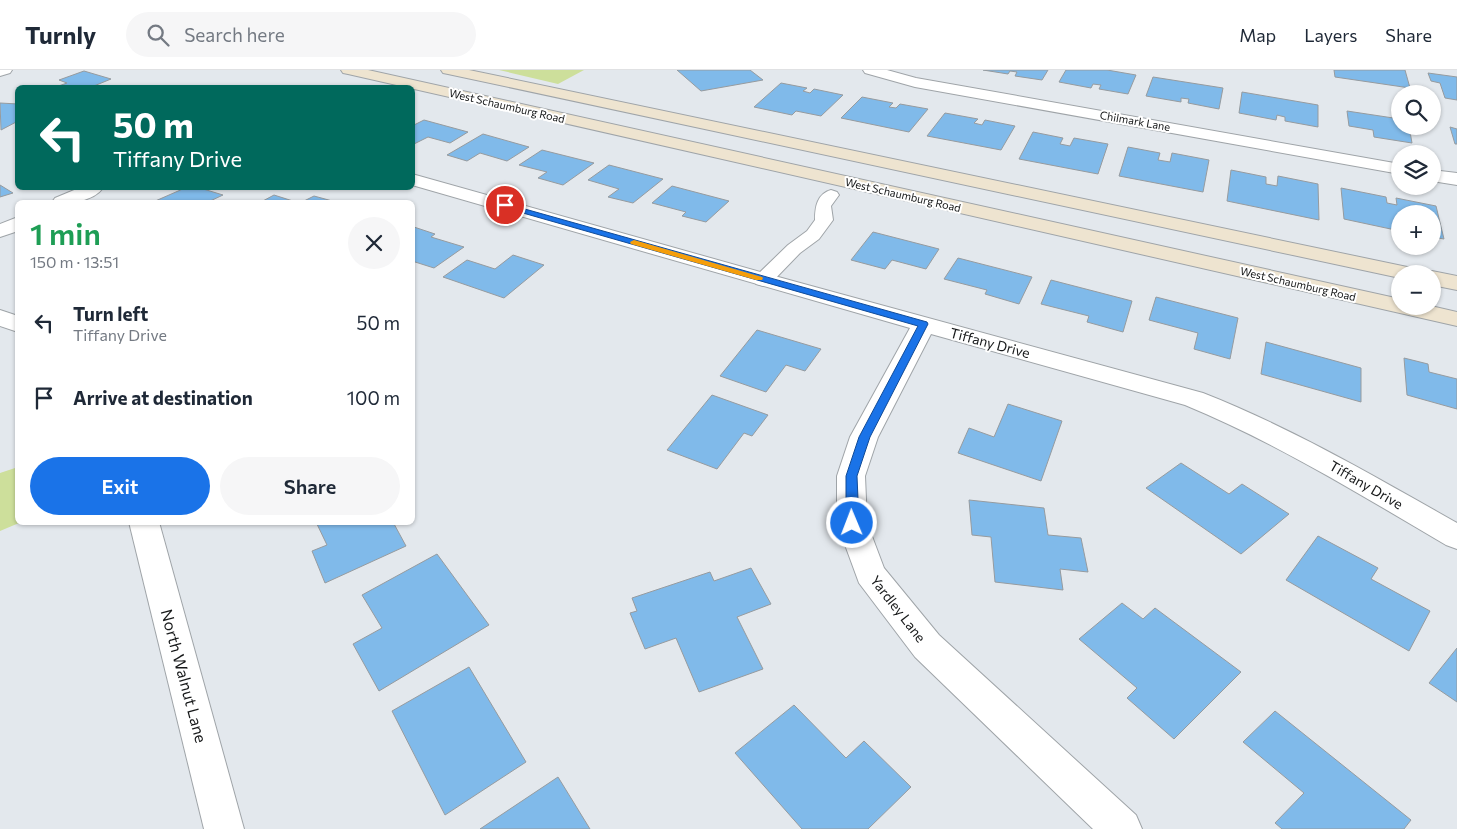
<!DOCTYPE html>
<html lang="en">
<head>
<meta charset="utf-8">
<style>
  :root { --surface:#fff; --page:#f6f6f7; --text:#1f2937; --muted:#747a83; --line:#e0e1e3; --accent:#1a73e8 }
  body { margin:0; font-family:Commissioner,sans-serif; background:var(--page); color:var(--text); height:100vh; display:flex; flex-direction:column; font-size:19px; white-space:nowrap }
  * { box-sizing:border-box; margin:0 }
  p { font-size:16px; color:var(--muted) }
  .icon { flex:none; width:28px; height:28px; fill:none; stroke:currentColor; stroke-width:2; stroke-linecap:round; stroke-linejoin:round }
  .map { position:relative; flex:1; overflow:hidden }
  .sheet { position:absolute; left:15px; top:130px; width:400px; height:325px; display:flex; flex-direction:column; background:var(--surface); border-radius:8px; box-shadow:0 1px 4px #0004 }
  .sheet>* { flex:none }
  .hud { position:absolute; left:15px; top:15px; width:400px; height:105px; border-radius:8px; box-shadow:0 1px 4px #0004; background:#00695c; color:#fff; overflow:hidden }
  .controls { position:absolute; left:1391px; top:15px; display:grid; gap:10px }
  .controls a { display:grid; place-items:center; width:50px; height:50px; border-radius:50%; background:var(--surface); box-shadow:0 1px 4px #0004; font-size:25px }
  .pin { position:absolute; display:grid; place-items:center; width:42px; height:42px; color:#fff; margin:-21px; border:2px solid #fff; border-radius:50%; box-shadow:0 1px 5px #0007 }
  .me { position:absolute; width:55px; margin:-28px; rotate:359deg; stroke-linejoin:round; filter:drop-shadow(0 0 4px #0008) }
  .turn { display:flex; align-items:center; gap:18px; height:105px; padding:0 15px; font-size:22px }
  .turn .icon { width:65px; height:65px; stroke-width:2.5 }
  .turn b { display:block; font-size:35px; line-height:42px }
  .round { display:grid; place-items:center; flex:none; width:52px; height:52px; border-radius:26px; background:var(--page) }
  .overview { display:flex; align-items:center; justify-content:space-between; height:85px; padding:0 15px }
  h1 { font-size:30px; font-weight:600; line-height:38px; color:#1e9e55 }
  .action { display:flex; gap:10px; margin-top:auto; padding:10px 15px }
  .action a { flex:1; height:58px; border-radius:30px; background:var(--accent); color:#fff; font-size:20px; font-weight:600; line-height:58px; text-align:center }
  .action a+a { background:var(--page); color:var(--text) }
  ul { padding:0; list-style:none }
  li { display:flex; align-items:center; gap:15px; height:75px; padding:0 15px }
  li div { flex:1 }
  li b { display:block; font-size:19px }
  li em { font-style:normal }
  header { display:flex; align-items:center; gap:30px; box-sizing:border-box; height:70px; padding:0 25px; background:var(--surface); border-bottom:1px solid var(--line) }
  header strong { font-size:24px }
  nav { display:flex; gap:28px; margin-inline-start:auto; font-size:18px }
  .search { width:350px; height:45px; background:var(--page); display:flex; align-items:center; gap:12px; box-sizing:border-box; padding:0 18px; border-radius:28px; color:var(--muted); font-size:19px }
  .map>svg:first-child { display:block }
  .green { fill:#cddf9b }
  .building { fill:#80baea; stroke:#969b9f }
  .lines { fill:none; stroke-linecap:round; stroke-linejoin:round }
  .pedestrian-casing { stroke:#9fa4a8; stroke-width:2 }
  .minor-casing { stroke:#9fa4a8; stroke-width:2 }
  .tertiary-casing { stroke:#9fa4a8; stroke-width:2 }
  .secondary-casing { stroke:#9fa4a8; stroke-width:2 }
  .pedestrian { fill:#fff; fill-rule:evenodd }
  .minor { fill:#fff; fill-rule:evenodd }
  .tertiary { fill:#fff; fill-rule:evenodd }
  .secondary { fill:#eee4d0; fill-rule:evenodd }
  .route { fill:#1a73e8; stroke:#114b97 }
  .slow { fill:#f59e0b }
  .labels { text-anchor:middle; stroke-width:4; stroke-linejoin:round; paint-order:stroke }
  .far-street-label { font-size:11px; fill:#161819; stroke:#fff }
  .street-label { font-size:14px; fill:#161819; stroke:#fff }
  .near-street-label { font-size:16px; fill:#161819; stroke:#fff }
</style>
</head>
<body>
<header>
<strong>Turnly</strong>
<div class="search"><svg class="icon" aria-label="search" viewBox="0 0 24 24"><circle cx="10" cy="10" r="6"/><path d="M15 15l6 6"/></svg>Search here</div>
<nav><a>Map</a><a>Layers</a><a>Share</a></nav>
</header>
<div class="map">
<svg width="1457" height="759" viewBox="0 0 1457 759">
  <rect width="100%" height="100%" fill="#e3e8ed"/>
  <!-- green -->
  <g class="green">
    <path d="M499,0H584L558,14Z"/>
    <path d="M15,398L18,406V452L19,453L0,461V403Z"/>
  </g>
  <!-- building -->
  <g class="building">
    <path d="M677,0H750L763,10L701,21Z"/>
    <path d="M983,0H1048L1042,10L1015,6L1017,2L1010,1L1008,4Z"/>
    <path d="M1066,0H1107L1136,5L1128,24L1099,19L1101,15L1093,14L1091,18L1059,12Z"/>
    <path d="M1334,0H1405L1410,18L1335,7Z"/>
    <path d="M84,1L111,9L89,18H53L67,13L59,10Z"/>
    <path d="M1428,3L1457,7V30L1445,28L1440,13L1431,11Z"/>
    <path d="M1153,7L1223,18L1219,39L1188,33L1189,29L1181,28V32L1146,26Z"/>
    <path d="M781,13L807,18L803,21L810,23L814,19L843,25L821,46L796,41L792,45L754,37Z"/>
    <path d="M1242,22L1318,35V57L1285,51V47L1277,45L1276,50L1239,43Z"/>
    <path d="M862,27L893,33L889,37L896,38L900,34L928,39L909,62L841,48Z"/>
    <path d="M0,33L18,34V51L1,60Z"/>
    <path d="M1347,41L1400,49V56H1409L1412,73L1374,67L1373,60L1349,56Z"/>
    <path d="M945,43L978,49L974,53L982,55L985,50L1015,56L1001,80L927,66Z"/>
    <path d="M424,50L468,62L450,73L428,67L412,75V56Z"/>
    <path d="M1450,57L1457,59V74H1455Z"/>
    <path d="M1033,62L1063,68L1060,74L1070,76L1074,68L1108,74L1098,104L1019,89Z"/>
    <path d="M483,64L529,77L507,91L480,83L467,91L447,85Z"/>
    <path d="M1128,77L1160,83L1158,90L1170,92L1172,83L1209,90L1203,122L1119,106Z"/>
    <path d="M542,80L594,93L563,115L538,108L547,102L519,95Z"/>
    <path d="M609,95L663,109L633,133L608,127L619,119L588,110Z"/>
    <path d="M1231,100L1266,107V114L1277,116L1278,106L1318,114L1319,150L1227,131Z"/>
    <path d="M0,115L13,123L0,127Z"/>
    <path d="M672,116L729,131L706,152L682,146L686,142L652,133Z"/>
    <path d="M185,118H200L223,125L208,132H153Z"/>
    <path d="M1341,118L1386,127L1387,133L1397,135L1396,128L1436,136L1444,169L1432,167V144H1400V161L1344,149Z"/>
    <path d="M274,125L296,132H261Z"/>
    <path d="M314,126L336,132H302Z"/>
    <path d="M414,157L435,164L431,167L464,177L434,198L412,191Z"/>
    <path d="M873,162L939,179L926,199L892,190L885,199L851,190Z"/>
    <path d="M513,185L544,195L504,228L443,207L467,190L495,199Z"/>
    <path d="M958,188L1032,207L1019,234L985,224L987,220L944,209Z"/>
    <path d="M1051,210L1132,231L1123,262L1087,252L1089,246L1041,234Z"/>
    <path d="M1156,227L1238,248L1230,289L1194,279L1198,263L1149,250Z"/>
    <path d="M757,260L821,279L805,301L786,295L766,322L720,306Z"/>
    <path d="M1266,272L1361,298V332L1261,304Z"/>
    <path d="M1404,288L1428,294L1429,302L1457,309V339L1407,325Z"/>
    <path d="M712,325L768,345L752,366L744,363L717,399L667,380Z"/>
    <path d="M1008,334L1062,351L1041,411L958,383L969,358L994,367Z"/>
    <path d="M1181,393L1229,424L1242,414L1289,444L1241,484L1146,418Z"/>
    <path d="M969,430L1044,438L1048,465L1081,468L1088,502L1060,499L1063,520L995,512L991,467L972,465Z"/>
    <path d="M316,452H393L406,476L325,513L312,481L327,475Z"/>
    <path d="M1318,466L1378,498L1371,509L1430,541L1409,581L1286,510Z"/>
    <path d="M437,484L489,555L379,621L353,574L382,558L362,525Z"/>
    <path d="M751,498L771,534L737,547L763,599L699,622L676,568L645,579L630,543L637,541L632,528L710,502L714,511Z"/>
    <path d="M1122,533L1143,549L1155,538L1241,602L1174,669L1127,628L1137,618L1079,569Z"/>
    <path d="M1457,578V632L1429,613Z"/>
    <path d="M469,597L526,692L445,745L392,641Z"/>
    <path d="M794,635L846,688L864,671L911,717L868,759H802L735,683Z"/>
    <path d="M1275,641L1411,750L1404,759H1282L1275,753L1304,723L1243,672Z"/>
    <path d="M558,707L590,759H480Z"/>
  </g>
  <g class="lines">
    <defs>
      <path id="pedestrian" d="M831,120L837,122L839,125L831,136L833,150L819,169L800,183L770,214L763,216L756,214L754,210L756,206L788,175L807,161L815,150C815,137 817,124 831,120Z"/>
      <g id="minor">
        <path d="M863,0H887L916,8L1400,94V104L915,17L865,3Z"/>
        <path d="M1432,100L1457,103V115L1432,111Z"/>
        <path d="M412,104L771,205L1203,323C1292,358 1374,406 1457,453V479L1446,475C1361,425 1277,373 1185,335L931,264L878,367L865,406L867,453L884,498L939,565L1136,745L1142,759H1093L915,587L859,513L837,453V406L850,367L910,258L412,115Z"/>
        <path d="M79,118H103C93,132 68,134 52,132L55,128Z"/>
        <path d="M18,147V161L0,167V154Z"/>
      </g>
      <g id="tertiary">
        <path d="M0,0H12L10,3L0,6Z"/>
        <path d="M0,240L18,246V262L0,256Z"/>
        <path d="M129,452H159L244,759H204Z"/>
      </g>
      <g id="secondary">
        <path d="M341,0H368L1400,229V236H1431L1457,242V256L348,4L343,3Z"/>
        <path d="M441,0H469L1412,198L1420,199L1423,204H1400V208L448,4L443,3Z"/>
        <path d="M1432,201L1457,206V220L1432,215V204H1424Z"/>
      </g>
    </defs>
    <!-- pedestrian casing -->
    <use href="#pedestrian" class="pedestrian-casing"/>
    <!-- minor casing -->
    <use href="#minor" class="minor-casing"/>
    <!-- tertiary casing -->
    <use href="#tertiary" class="tertiary-casing"/>
    <!-- secondary casing -->
    <use href="#secondary" class="secondary-casing"/>
    <!-- pedestrian -->
    <use href="#pedestrian" class="pedestrian"/>
    <!-- minor -->
    <use href="#minor" class="minor"/>
    <!-- tertiary -->
    <use href="#tertiary" class="tertiary"/>
    <!-- secondary -->
    <use href="#secondary" class="secondary"/>
  </g>
  <!-- route -->
  <path class="route" d="M502,134H507L927,252L928,254L870,367L857,406L859,453L857,456H848L846,453V406L859,367L918,256L502,137Z"/>
  <!-- slow -->
  <path class="slow" d="M634,170L762,207L763,208L762,210H756L631,174L630,172Z"/>
  <g class="labels">
    <!-- far-street labels -->
    <g class="far-street-label">
      <text transform="translate(507 36) rotate(13)" y="4">West Schaumburg Road</text>
      <text transform="translate(1135 51) rotate(10)" y="4">Chilmark Lane</text>
      <text transform="translate(903 125) rotate(13)" y="4">West Schaumburg Road</text>
      <text transform="translate(1298 214) rotate(13)" y="4">West Schaumburg Road</text>
    </g>
    <!-- street labels -->
    <g class="street-label">
      <text transform="translate(990 273) rotate(15)" y="5">Tiffany Drive</text>
      <text transform="translate(1366 415) rotate(30)" y="5">Tiffany Drive</text>
      <text transform="translate(898 539) rotate(52)" y="5">Yardley Lane</text>
    </g>
    <!-- near-street labels -->
    <g class="near-street-label">
      <text transform="translate(184 606) rotate(75)" y="6">North Walnut Lane</text>
    </g>
  </g>
</svg>
<div class="controls">
<a><svg class="icon" aria-label="search" viewBox="0 0 24 24"><circle cx="10" cy="10" r="6"/><path d="M15 15l6 6"/></svg></a>
<a><svg class="icon" aria-label="layers" viewBox="0 0 24 24"><path d="M12 4l9 5-9 5-9-5zM3 14l9 5 9-5"/></svg></a>
<a>+</a>
<a>−</a>
</div>
<div class="pin" style="left:505px;top:135px;background:#d93025"><svg class="icon" aria-label="arrive" viewBox="0 0 24 24"><path d="M6 21V4h12l-3 4 3 4H6"/></svg></div>
<svg class="me" style="left:852px;top:453px" viewBox="-20 -20 40 40"><circle r="17" fill="#1a73e8" stroke="#fff" stroke-width="3"/><path d="M0-11L8 9 0 5-8 9z" fill="#fff"/></svg>
<div class="hud">
<div class="turn"><svg class="icon" aria-label="left" viewBox="0 0 24 24"><path d="M17 20v-9H6M10 6l-5 5 5 5"/></svg><div><b>50 m</b>Tiffany Drive</div></div>
</div>
<section class="sheet">
<div class="overview"><div><h1>1 min</h1><p>150 m · 13:51</p></div><a class="round"><svg class="icon" aria-label="close" viewBox="0 0 24 24"><path d="M6 6l12 12M18 6L6 18"/></svg></a></div>
<ul>
<li><svg class="icon" aria-label="left" viewBox="0 0 24 24"><path d="M17 20v-9H6M10 6l-5 5 5 5"/></svg><div><b>Turn left</b><p>Tiffany Drive</p></div><em>50 m</em></li>
<li><svg class="icon" aria-label="arrive" viewBox="0 0 24 24"><path d="M6 21V4h12l-3 4 3 4H6"/></svg><div><b>Arrive at destination</b></div><em>100 m</em></li>
</ul>
<div class="action"><a>Exit</a><a>Share</a></div>
</section>
</div>
</body>
</html>
